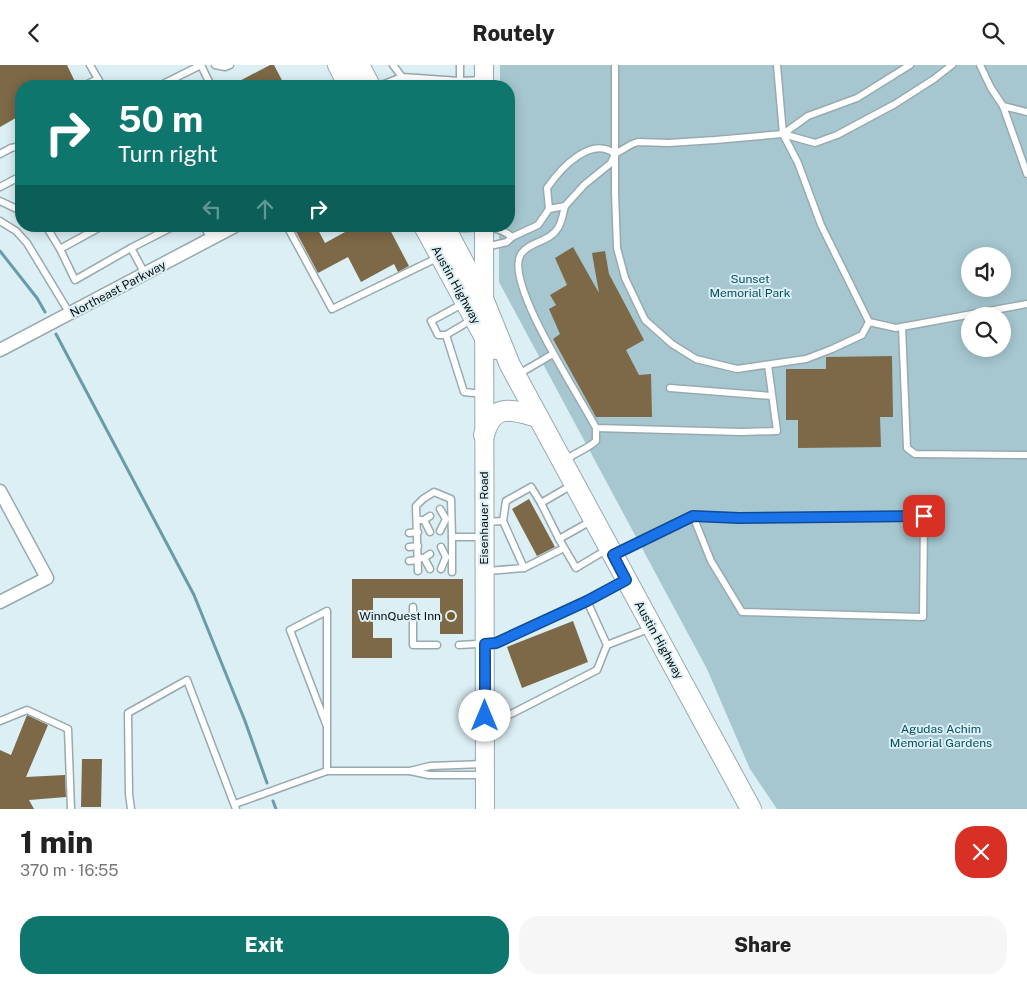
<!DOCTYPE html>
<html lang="en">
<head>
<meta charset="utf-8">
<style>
  :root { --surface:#fff; --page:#f6f6f6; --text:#222; --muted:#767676; --accent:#0f766e }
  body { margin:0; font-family:"Public Sans",sans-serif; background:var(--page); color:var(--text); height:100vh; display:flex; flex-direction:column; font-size:19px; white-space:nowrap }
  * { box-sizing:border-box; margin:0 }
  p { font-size:16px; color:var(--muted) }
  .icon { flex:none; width:28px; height:28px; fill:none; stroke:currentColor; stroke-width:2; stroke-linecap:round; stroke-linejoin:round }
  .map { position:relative; height:744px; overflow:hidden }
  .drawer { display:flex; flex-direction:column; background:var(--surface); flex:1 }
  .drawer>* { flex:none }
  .top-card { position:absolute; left:15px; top:15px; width:500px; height:152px; border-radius:20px; box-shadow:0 2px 12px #0003; background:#0f766e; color:#fff; overflow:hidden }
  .buttons { position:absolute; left:961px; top:182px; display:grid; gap:10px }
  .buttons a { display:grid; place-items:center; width:50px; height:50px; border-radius:50%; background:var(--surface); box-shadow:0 2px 12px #0003; font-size:25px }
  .pin { position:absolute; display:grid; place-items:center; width:42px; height:42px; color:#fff; margin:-21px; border-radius:10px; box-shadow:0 2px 8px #0006 }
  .me { position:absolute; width:55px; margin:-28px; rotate:0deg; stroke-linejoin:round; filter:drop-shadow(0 0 4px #0008) }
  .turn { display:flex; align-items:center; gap:18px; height:105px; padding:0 20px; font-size:22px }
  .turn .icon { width:65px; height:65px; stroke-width:2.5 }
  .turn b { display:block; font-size:35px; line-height:42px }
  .lanes { display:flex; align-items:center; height:48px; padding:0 20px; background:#0003; justify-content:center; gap:25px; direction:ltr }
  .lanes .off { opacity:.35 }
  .round { display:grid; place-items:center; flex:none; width:52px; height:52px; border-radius:20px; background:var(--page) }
  .head { display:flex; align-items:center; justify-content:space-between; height:85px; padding:0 20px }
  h1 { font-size:30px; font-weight:800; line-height:38px }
  .button { display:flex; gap:10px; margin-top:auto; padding:10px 20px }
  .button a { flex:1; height:58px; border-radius:20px; background:var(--accent); color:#fff; font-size:20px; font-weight:800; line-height:58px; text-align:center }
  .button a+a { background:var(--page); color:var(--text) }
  header { display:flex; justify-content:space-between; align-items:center; height:65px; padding:0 20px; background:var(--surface); font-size:22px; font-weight:800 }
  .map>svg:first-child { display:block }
  .green { fill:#a6c7d0; fill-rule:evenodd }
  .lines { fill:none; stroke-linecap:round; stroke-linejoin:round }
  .stream { stroke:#6a9ba8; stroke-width:3 }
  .building { fill:#7d6847 }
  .lane-casing { stroke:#98aaae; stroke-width:9 }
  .street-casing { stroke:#98aaae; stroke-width:15 }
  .secondary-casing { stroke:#98aaae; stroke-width:20 }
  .primary-casing { stroke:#98aaae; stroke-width:22 }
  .lane { stroke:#fff; stroke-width:6 }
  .street { stroke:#fff; stroke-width:12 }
  .secondary { stroke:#fff; stroke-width:18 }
  .primary { stroke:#fff; stroke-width:20 }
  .route-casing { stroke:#114b97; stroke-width:12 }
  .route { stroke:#1a73e8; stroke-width:9 }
  .poi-dot { fill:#775c2e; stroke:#dbeff4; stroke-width:2 }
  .labels { text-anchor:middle; stroke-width:4; stroke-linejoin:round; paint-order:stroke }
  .park-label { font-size:12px; fill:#08505f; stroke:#dbeff4 }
  .street-label { font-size:12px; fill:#090f11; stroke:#dbeff4 }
  .poi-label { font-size:12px; fill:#090f11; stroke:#dbeff4; text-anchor:end }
</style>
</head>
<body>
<header><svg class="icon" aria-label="back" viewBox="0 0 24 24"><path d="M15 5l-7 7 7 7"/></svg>Routely<svg class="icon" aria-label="search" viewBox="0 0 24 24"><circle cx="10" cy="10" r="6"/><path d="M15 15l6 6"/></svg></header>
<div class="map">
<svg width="1027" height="744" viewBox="0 0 1027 744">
  <rect width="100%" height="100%" fill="#dbeff4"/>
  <!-- green -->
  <path class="green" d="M500,0H1027V744H777L750,704L707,604L499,217V161H509V21H500ZM970,191H1002V224H970ZM970,251H1002V284H970Z"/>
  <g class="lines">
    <!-- stream -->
    <g class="stream">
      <path d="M0,186L37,233L45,247"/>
      <path d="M56,269L194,530L245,656L267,718"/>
      <path d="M273,736L276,744"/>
    </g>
  </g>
  <!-- building -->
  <g class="building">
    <path d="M0,0H67L77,21H21V50L0,62Z"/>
    <path d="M270,0H274L285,21H230Z"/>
    <path d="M293,161H316L325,178L356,161H388L409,201L398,207L394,199L361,217L348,192L318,208Z"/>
    <path d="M573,182L599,228L592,188L605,186L609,209L644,275L626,285L639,310L651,309L652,352H596L553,274L560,269L549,244L556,240L550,230L567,220L555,193Z"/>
    <path d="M892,291L893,352H880L881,382L798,383V355H786V304H826V292Z"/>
    <path d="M529,434L555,482L537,491L512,444Z"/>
    <path d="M352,514H463V569H440V533H373V573H392V593H352Z"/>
    <path d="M573,556L588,597L522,623L507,582Z"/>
    <path d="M27,650L48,660L26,712L65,710L66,732L29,735L34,744H0V685L11,690Z"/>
    <path d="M82,694H102L101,742H81Z"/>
  </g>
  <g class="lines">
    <defs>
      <g id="lane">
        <path d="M90,0L102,21"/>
        <path d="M215,0L225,2L230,0"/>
        <path d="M393,0L402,12L460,16L483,15"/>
        <path d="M777,0L783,69"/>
        <path d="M980,0L991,23L1003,41L1027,47"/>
        <path d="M418,13L420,21"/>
        <path d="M460,16V0"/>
        <path d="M83,21L98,14"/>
        <path d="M159,21L201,0L211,21"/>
        <path d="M331,21L344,14"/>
        <path d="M379,21L402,12"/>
        <path d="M1003,41L1027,109"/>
        <path d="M783,69L815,78L837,70L895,39L934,14L952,0"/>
        <path d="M783,69L808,51L857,33L910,0"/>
        <path d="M0,89L11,83L21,81"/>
        <path d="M0,122L21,111"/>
        <path d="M0,136L21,146"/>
        <path d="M565,141C563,148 562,157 558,163C550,177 530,176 521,189C503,217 581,333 596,363L742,367L777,366L768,300"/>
        <path d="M549,144L547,123C561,103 591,70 615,89"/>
        <path d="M0,156L16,166L27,178L70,249"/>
        <path d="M46,161L60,184"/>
        <path d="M102,161L60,184L75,215L131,183"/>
        <path d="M204,161L211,174"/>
        <path d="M287,161L332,244L437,193"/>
        <path d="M449,162C470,166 493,156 512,172"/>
        <path d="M486,182L507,177L512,172L538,160L549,144L565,141L584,120L611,98L615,89L632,79L638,77L669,78L715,75L783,69L798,98L821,160L869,257L862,270L832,284L806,294L737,304L696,294L672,279L645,255L625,213L617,183L615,127V0"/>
        <path d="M145,209L131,183L174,161"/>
        <path d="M473,254L446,270L464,327L483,329"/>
        <path d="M869,257L896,263L1027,239"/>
        <path d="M902,262L907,383L915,389L1027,390"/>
        <path d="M446,270H438L431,256L464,238"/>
        <path d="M517,310L553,289"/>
        <path d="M670,323L772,331"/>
        <path d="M564,396C574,388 586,385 596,376V363"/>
        <path d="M572,420L541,438L559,474L591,456"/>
        <path d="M440,444L446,454"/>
        <path d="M417,455H424L430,451"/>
        <path d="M424,455L430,467"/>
        <path d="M486,457L503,456L506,436L531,422L541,438"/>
        <path d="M440,466L446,454"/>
        <path d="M409,468L418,467"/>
        <path d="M452,472V507"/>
        <path d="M559,474L576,503L606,485"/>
        <path d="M409,482L418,481"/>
        <path d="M441,482L446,492"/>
        <path d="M616,489L693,451L711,496L742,547L923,552L924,451L739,453L693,451"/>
        <path d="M418,493H424L430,489"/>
        <path d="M424,493L430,504"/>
        <path d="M409,496L418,495"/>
        <path d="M524,503L564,483"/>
        <path d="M441,504L446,492"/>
        <path d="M418,506L416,441L423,434L434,427L451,434L452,472H483"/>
        <path d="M487,506L524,503L503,456"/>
        <path d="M624,516L587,536L607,580L651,563"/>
        <path d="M413,542V580H437"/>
        <path d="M459,580L496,578L587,536"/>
        <path d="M486,651L511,649L597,605L607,580"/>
        <path d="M0,656L27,645L68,664L71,744"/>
        <path d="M326,659L290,565L327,546V706"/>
        <path d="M483,710H429L410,706L430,701L484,699"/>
        <path d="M235,739L327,706H410"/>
        <path d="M131,744L129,729L128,648L187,615L236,744"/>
      </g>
      <g id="street">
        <path d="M0,285L235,161"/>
        <path d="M0,426L47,513L0,537"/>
      </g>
      <g id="secondary">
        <path d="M484,0V21"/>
        <path d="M484,161L485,744"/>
      </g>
      <g id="primary">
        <path d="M338,0L349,21"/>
        <path d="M359,0L370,21"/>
        <path d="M424,161L484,271L496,284"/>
        <path d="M444,161L484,236L510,300L751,744"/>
        <path d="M484,370C493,337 511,345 538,352"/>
      </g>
    </defs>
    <!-- lane casing -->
    <use href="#lane" class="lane-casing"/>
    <!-- street casing -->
    <use href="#street" class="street-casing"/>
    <!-- secondary casing -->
    <use href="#secondary" class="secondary-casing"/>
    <!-- primary casing -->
    <use href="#primary" class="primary-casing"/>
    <!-- lane -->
    <use href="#lane" class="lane"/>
    <!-- street -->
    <use href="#street" class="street"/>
    <!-- secondary -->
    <use href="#secondary" class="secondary"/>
    <!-- primary -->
    <use href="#primary" class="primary"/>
  </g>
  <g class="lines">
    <defs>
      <path id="route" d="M485,651V579L496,578L587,536L626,515L613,490L693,451L739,453L924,451"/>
    </defs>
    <!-- route casing -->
    <use href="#route" class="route-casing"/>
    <!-- route -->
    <use href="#route" class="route"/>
  </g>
  <!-- markers -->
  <circle class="poi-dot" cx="451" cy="551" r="5"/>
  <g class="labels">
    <!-- park labels -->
    <g class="park-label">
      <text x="750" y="218">Sunset<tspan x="750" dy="14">Memorial Park</tspan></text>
      <text x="941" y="668">Agudas Achim<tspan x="941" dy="14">Memorial Gardens</tspan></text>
    </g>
    <!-- street labels -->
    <g class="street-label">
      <text transform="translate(456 220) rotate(61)" y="4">Austin Highway</text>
      <text transform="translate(118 224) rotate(-28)" y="4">Northeast Parkway</text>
      <text transform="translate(484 453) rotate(-90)" y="4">Eisenhauer Road</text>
      <text transform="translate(659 575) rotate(61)" y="4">Austin Highway</text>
    </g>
    <!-- poi labels -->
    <g class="poi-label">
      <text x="441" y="555">WinnQuest Inn</text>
    </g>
  </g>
</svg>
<div class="buttons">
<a><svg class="icon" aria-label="sound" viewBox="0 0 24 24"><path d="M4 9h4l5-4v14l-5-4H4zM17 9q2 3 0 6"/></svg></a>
<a><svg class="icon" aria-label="search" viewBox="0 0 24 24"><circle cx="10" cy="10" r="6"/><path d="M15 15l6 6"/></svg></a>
</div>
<div class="pin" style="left:924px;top:451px;background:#d93025"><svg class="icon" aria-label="arrive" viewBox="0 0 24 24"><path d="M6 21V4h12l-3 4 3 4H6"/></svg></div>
<svg class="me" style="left:485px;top:651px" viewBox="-20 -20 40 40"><circle r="19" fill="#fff"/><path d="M0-13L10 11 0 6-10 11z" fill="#1a73e8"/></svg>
<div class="top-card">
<div class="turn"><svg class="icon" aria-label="right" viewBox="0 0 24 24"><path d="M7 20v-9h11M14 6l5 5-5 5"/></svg><div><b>50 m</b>Turn right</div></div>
<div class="lanes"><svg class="icon off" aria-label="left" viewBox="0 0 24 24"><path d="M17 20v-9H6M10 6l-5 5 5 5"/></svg><svg class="icon off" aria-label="ahead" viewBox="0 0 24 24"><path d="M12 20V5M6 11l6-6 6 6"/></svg><svg class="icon" aria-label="right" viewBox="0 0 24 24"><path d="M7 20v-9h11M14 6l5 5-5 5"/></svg></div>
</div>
</div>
<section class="drawer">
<div class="head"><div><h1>1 min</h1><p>370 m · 16:55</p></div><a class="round" style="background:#d93025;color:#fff"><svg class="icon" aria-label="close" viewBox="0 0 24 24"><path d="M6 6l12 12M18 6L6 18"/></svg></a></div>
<div class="button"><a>Exit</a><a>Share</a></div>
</section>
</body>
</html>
